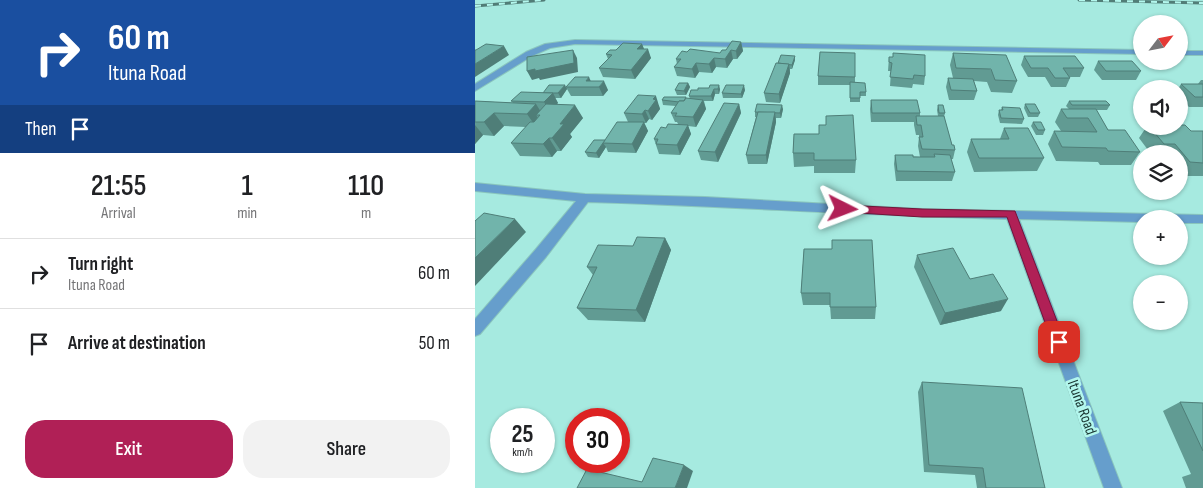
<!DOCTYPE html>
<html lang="en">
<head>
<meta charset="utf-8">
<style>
  :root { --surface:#fff; --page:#f2f2f2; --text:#202124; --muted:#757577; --line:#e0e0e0; --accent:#b02056 }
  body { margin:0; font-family:"Sofia Sans Condensed",sans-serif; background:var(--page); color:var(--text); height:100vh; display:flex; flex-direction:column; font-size:19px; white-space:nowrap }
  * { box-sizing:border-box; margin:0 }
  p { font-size:16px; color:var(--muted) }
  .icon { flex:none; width:28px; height:28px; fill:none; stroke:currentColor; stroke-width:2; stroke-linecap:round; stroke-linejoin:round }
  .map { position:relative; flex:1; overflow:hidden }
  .drawer { display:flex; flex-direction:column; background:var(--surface); width:475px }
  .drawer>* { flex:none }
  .guide { background:#1a4fa0; color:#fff; overflow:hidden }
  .needle { width:32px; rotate:58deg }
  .buttons { position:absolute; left:658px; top:15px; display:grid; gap:10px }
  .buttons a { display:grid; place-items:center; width:55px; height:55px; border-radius:50%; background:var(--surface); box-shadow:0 1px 4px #0004; font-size:25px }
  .speed { position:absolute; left:15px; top:408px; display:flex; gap:10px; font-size:25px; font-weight:700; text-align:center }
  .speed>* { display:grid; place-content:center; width:65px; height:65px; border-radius:50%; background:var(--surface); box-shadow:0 1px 4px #0004; line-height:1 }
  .speed small { font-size:12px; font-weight:400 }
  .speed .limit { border:8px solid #d22; background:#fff; color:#111 }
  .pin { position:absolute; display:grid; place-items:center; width:42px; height:42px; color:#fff; margin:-21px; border-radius:10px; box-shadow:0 2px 8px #0006 }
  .me { position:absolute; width:55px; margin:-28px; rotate:93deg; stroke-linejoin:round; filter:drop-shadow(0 0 4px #0008) }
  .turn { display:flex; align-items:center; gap:18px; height:105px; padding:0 25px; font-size:22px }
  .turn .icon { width:65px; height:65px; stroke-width:2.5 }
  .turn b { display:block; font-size:35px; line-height:42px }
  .then { display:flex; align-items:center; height:48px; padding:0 25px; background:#0003; gap:10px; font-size:19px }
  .eta { display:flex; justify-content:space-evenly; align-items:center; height:85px; text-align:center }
  .eta b { font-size:30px; font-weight:600; line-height:35px }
  .primary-button { display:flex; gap:10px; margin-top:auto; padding:10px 25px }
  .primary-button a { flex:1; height:58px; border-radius:20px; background:var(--accent); color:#fff; font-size:20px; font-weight:600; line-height:58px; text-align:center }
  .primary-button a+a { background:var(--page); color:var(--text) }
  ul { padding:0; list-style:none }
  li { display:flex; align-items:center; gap:15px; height:70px; padding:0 25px; border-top:1px solid var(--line) }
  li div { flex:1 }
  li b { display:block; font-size:19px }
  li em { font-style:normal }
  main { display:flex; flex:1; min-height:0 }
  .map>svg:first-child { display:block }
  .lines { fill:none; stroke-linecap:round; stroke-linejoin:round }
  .minor-casing { stroke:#8ac6bd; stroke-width:2 }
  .minor { fill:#669ecc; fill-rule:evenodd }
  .rail-casing { stroke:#517d77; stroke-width:3 }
  .rail { stroke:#b3f7ed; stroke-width:2; stroke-dasharray:6; stroke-linecap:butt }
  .wall { fill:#619b93 }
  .shaded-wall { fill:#4f7e78 }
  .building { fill:#71b4ab; stroke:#4f7e78 }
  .route { fill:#b02056; stroke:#721538 }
  .labels { text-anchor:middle; stroke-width:5; stroke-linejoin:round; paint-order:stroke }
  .near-street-label { font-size:16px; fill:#193531; stroke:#b3f7ed }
</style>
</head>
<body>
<main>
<section class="drawer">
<div class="guide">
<div class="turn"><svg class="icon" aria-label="right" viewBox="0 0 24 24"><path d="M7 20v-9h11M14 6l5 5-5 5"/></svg><div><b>60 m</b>Ituna Road</div></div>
<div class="then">Then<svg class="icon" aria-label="arrive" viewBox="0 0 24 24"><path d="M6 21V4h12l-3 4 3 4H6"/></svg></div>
</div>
<div class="eta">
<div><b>21:55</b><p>Arrival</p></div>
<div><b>1</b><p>min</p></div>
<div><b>110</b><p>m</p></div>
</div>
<ul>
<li><svg class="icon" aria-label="right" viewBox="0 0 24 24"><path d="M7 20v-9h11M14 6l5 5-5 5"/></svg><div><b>Turn right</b><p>Ituna Road</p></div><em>60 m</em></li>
<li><svg class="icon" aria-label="arrive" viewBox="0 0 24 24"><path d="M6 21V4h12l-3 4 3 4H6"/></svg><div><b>Arrive at destination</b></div><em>50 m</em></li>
</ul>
<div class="primary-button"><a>Exit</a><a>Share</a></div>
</section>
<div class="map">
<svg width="728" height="488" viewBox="0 0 728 488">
  <rect width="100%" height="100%" fill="#a6eae0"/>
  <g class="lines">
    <defs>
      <g id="minor">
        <path d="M100,40L666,50V54L100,44L75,48L57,56L0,91V84L51,52L70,44Z"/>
        <rect x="704" y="51" width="24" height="4"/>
        <path d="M0,183L110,194L230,197L447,209L728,215V223H704V219H666V222L544,219L647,488H629L532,219C392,216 253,206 113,202L71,257L5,334L0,336V319L61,249L101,201L0,191Z"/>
      </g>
    </defs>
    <!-- minor casing -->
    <use href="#minor" class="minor-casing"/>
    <!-- minor -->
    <use href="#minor" class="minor"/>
    <defs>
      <g id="rail">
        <path d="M604,0L728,3"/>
        <path d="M0,6L69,0"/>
      </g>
    </defs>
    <!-- rail casing -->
    <use href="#rail" class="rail-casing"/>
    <!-- rail -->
    <use href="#rail" class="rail"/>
  </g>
  <!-- wall -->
  <g class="wall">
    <path d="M266,42L268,51L262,59H258L252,68L241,67L237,73L224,72L220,78L202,76L199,67L202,64L201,59L245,53Z"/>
    <path d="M167,44L169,49L176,58L160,79L128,77L124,68L133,59L131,54L141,50Z"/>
    <path d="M380,53V82L391,92V96H385V102H375V85H343V76Z"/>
    <path d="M478,53L542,81L537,93L516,92L512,82L499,81L502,91L499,100H474L471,87L473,78H478L475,65Z"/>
    <path d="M549,56L609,68L605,77H594L595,78L591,87H576L570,77H553L546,65Z"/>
    <path d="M414,57L450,76L449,85L438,84L437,88L415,86L416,71H413Z"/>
    <path d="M320,60L317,69H315V73L305,103L291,102L289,93L303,63Z"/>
    <path d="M623,61L666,71L661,80H627L619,70Z"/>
    <path d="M726,80H728V107H714L704,97V89H703L706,84H723Z"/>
    <path d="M116,81L133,90L128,96H96L92,89L86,98H80L83,103L81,105L108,118L95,134L97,137L86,151H82L77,157L45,156L36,143L51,127L29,126L19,136L8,135L0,144V101L38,103L36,101Z"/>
    <path d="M213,83L215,87L211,95H202L200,90Z"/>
    <path d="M223,88L245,89L244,94H240L238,101H229L231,109L221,127L213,126L216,134L205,155L184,154L179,139L191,128L203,124L202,122H200L196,113L201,106L188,105L187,100L211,97V99H215L214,96L223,90Z"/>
    <path d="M270,90L267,98H248L247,93Z"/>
    <path d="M396,100L445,113V116H463L462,110L463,105L470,113L469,117L477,145L480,150L478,159H476L480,172L477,181H421L419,164L420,155L445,157L443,146L444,137V135H441L439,125V122H396L395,109Z"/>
    <path d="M594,101L635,105L632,110H621L633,130L665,152L656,165H625L623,162L581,161L573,144L579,131H586L580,122L586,109H594L591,106Z"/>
    <path d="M264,104L266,113L243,162L226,160L223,151Z"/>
    <path d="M550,104L565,113L563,117H553L549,108Z"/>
    <path d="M184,105V106L185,109L177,120L174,119L171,123H169L173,131L161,153L133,152L131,147L124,158L113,157L110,152L130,141L153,122L149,113Z"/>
    <path d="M527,107L549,119L547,124L525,123L523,115L524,110H526Z"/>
    <path d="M308,109L306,118H301V122L292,164H273L271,155L281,117H280V112Z"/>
    <path d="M558,122L570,130L568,135H561L556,126Z"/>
    <path d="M672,126H704L716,131H728V176H704V154H676L664,138Z"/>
    <path d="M529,128L569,158L562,171L499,172L492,152L496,139H525Z"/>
    <path d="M319,134L381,160L380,173H339V166L319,167L318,153Z"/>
    <path d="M190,238L196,250L170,322L113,320L102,308L118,275L112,267L158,246Z"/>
    <path d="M329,249L401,307L400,319H356L355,305H328L326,293Z"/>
    <path d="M442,255L495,279L526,311L465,325L439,267Z"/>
    <path d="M447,382L570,488H502L500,475L449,472L443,392Z"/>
    <path d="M705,402L728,403V488H711L707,477L716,474L688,411Z"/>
  </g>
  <!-- shaded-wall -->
  <g class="shaded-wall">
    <path d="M266,42L268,51L262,59L261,51Z"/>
    <path d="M167,44L170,52L162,49Z"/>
    <path d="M29,46L34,55L0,77V64Z"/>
    <path d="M173,49L176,58L160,79L156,70Z"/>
    <path d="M98,50L102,58L103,72L65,80L64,78L57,80L52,71Z"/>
    <path d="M256,50L258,59L252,68L250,59Z"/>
    <path d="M320,56V60L317,69V65Z"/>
    <path d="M239,58L241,67L237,73L234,64Z"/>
    <path d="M221,63L224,72L220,78L217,69Z"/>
    <path d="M314,64L315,73L305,103L304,94Z"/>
    <path d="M114,77L118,86L111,81Z"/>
    <path d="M129,81L133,90L128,96L124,87Z"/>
    <path d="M213,83L215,87L211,95L209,91Z"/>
    <path d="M90,85L92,89L86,98L83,93Z"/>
    <path d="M244,85L245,89L244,94L243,89Z"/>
    <path d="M269,85L270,90L267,98L266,94Z"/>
    <path d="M239,89L240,94L238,101L236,96Z"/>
    <path d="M78,93L83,103L74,111L69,102Z"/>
    <path d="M181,96L185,109L177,120L173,111L178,99Z"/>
    <path d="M228,100L231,109L221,127L218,117Z"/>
    <path d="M61,104L69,117L65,115H61L65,121L61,127L52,114Z"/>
    <path d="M264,104L266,113L243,162L240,152Z"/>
    <path d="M100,105L108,118L95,134L97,137L86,151L77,138L85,124Z"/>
    <path d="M307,105L308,109L306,118L305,113Z"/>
    <path d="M170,110L174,119L171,123L167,114Z"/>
    <path d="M300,112L301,122L292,164L291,155Z"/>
    <path d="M19,113L29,126L19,136L9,122Z"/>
    <path d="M169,122L173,131L161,153L157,144Z"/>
    <path d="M0,125L8,135L0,144Z"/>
    <path d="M213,125L216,134L205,155L202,145Z"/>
    <path d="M74,138L82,151L77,157L68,144Z"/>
    <path d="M130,140L131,143H128L131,147L124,158L121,153Z"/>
    <path d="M40,219L51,232L0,286V258Z"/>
    <path d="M190,238L196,250L170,322L161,310Z"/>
    <path d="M533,299L526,311L465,325L470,313Z"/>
    <path d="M209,465L218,471L212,488H200Z"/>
  </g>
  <!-- building -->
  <g class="building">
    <path d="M257,41L266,42L261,51L256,50L250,59L239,58L234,64L221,63L217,69L199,67L206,59H201L207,51L212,52L215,49L245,53L247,50H251Z"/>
    <path d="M148,43L167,44L162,49H173L156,70L124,68L137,55L131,54L135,50H141Z"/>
    <path d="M11,44L29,46L0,64V50H1Z"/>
    <path d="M98,50L99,63L60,71V69L52,71V57Z"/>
    <path d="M345,52L380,53V77L343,76Z"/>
    <path d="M418,53L450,55V76L439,75L438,79L415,77L417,63L414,62V57H418Z"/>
    <path d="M478,53L531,55L542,81L520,80L516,69L481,68Z"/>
    <path d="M306,55L320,56L317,65L303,63Z"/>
    <path d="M549,56H600L609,68H588L595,78H580L573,68H556Z"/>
    <path d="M623,61H657L666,71H631Z"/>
    <path d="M301,63L314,64L304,94L289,93Z"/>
    <path d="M100,77H114L111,81H129L124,87H91Z"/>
    <path d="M473,78L498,79L502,91L476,90Z"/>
    <path d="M375,82L390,83L391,92H385V98H375Z"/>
    <path d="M204,83H213L209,91L200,90Z"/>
    <path d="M706,84H728V97H720Z"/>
    <path d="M74,85H90L83,93H68Z"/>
    <path d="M235,85H244L243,89H239L236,96H214L216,90H223V88H234Z"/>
    <path d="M251,85H269L266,94L247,93Z"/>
    <path d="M46,92L78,93L69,102L36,101Z"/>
    <path d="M163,95L181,96L178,99L181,100L173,111L170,110L167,114L149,113Z"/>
    <path d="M189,97H211L209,101H204V102L187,100Z"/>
    <path d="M211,98L228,100L218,117L200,116L202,113H196L204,101H209Z"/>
    <path d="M396,100H442L445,113H397Z"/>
    <path d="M0,101L61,104L52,114L19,113L9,122H0Z"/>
    <path d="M594,101H631L635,105H597Z"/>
    <path d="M249,103L264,104L240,152L223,151Z"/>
    <path d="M71,104L100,105L85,124H89L77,138H74L68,144L36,143L55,122H59L65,115H61Z"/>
    <path d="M282,104L307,105L305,113L280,112Z"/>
    <path d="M550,104H560L565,113H555Z"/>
    <path d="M463,105H468L470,113H464Z"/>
    <path d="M527,107L545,108L549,119L526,118L524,110H528Z"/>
    <path d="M586,109H621L633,130H650L665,152L633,151L631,148L587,147L579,131L622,132L613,118H592Z"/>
    <path d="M283,112H300L291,155H271Z"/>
    <path d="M378,115L381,160H339V153H318L319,134H344V125H351V116Z"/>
    <path d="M441,116H469L477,145H479L480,150L447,149L444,137H448L446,125H442Z"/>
    <path d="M142,122H169L157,144L128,143Z"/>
    <path d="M558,122H566L570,130H563Z"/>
    <path d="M193,124L213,125L202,145L181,144L183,139H179L186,127L191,128Z"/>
    <path d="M704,125H710L716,131H728V163L715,162L700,144H689L674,126H687L692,130L689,126H704Z"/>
    <path d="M529,128H553L569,158H504L496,139H534Z"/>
    <path d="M119,140H130L121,153L110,152Z"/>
    <path d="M459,154L475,155L480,172L422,171L420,155H438V157H460Z"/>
    <path d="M9,213L40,219L0,258V221Z"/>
    <path d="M162,237L190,238L161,310L102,308L122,267H112L123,245L158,246Z"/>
    <path d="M357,240H397L401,307H355V293H326L329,249H357Z"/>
    <path d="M478,248L495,279L518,274L533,299L470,313L442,255Z"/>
    <path d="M447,382L547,388L570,488H511L508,468L454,465Z"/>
    <path d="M705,402L728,403V451Z"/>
    <path d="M178,458L209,465L200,488H102L112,469L167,482Z"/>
  </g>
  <!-- route -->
  <path class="route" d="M368,205L447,209L540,211L590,342L588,346L584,348L579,346L577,342L532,217H447L368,212L363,209Z"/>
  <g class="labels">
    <!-- near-street labels -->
    <g class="near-street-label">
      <text transform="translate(608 407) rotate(70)" y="6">Ituna Road</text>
    </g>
  </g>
</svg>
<div class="buttons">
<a><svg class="needle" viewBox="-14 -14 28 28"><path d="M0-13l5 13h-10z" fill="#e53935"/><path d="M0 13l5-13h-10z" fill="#757577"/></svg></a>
<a><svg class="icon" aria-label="sound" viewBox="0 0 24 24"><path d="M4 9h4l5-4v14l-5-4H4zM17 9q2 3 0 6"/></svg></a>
<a><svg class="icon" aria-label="layers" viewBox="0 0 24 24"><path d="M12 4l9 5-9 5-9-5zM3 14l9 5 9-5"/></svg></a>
<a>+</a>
<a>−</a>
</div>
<div class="speed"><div>25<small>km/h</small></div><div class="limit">30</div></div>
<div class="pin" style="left:584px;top:342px;background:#d93025"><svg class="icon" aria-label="arrive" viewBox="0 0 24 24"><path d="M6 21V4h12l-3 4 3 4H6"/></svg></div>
<svg class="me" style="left:368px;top:209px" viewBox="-20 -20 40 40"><path d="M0-17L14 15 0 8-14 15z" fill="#b02056" stroke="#fff" stroke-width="4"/></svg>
</div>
</main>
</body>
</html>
